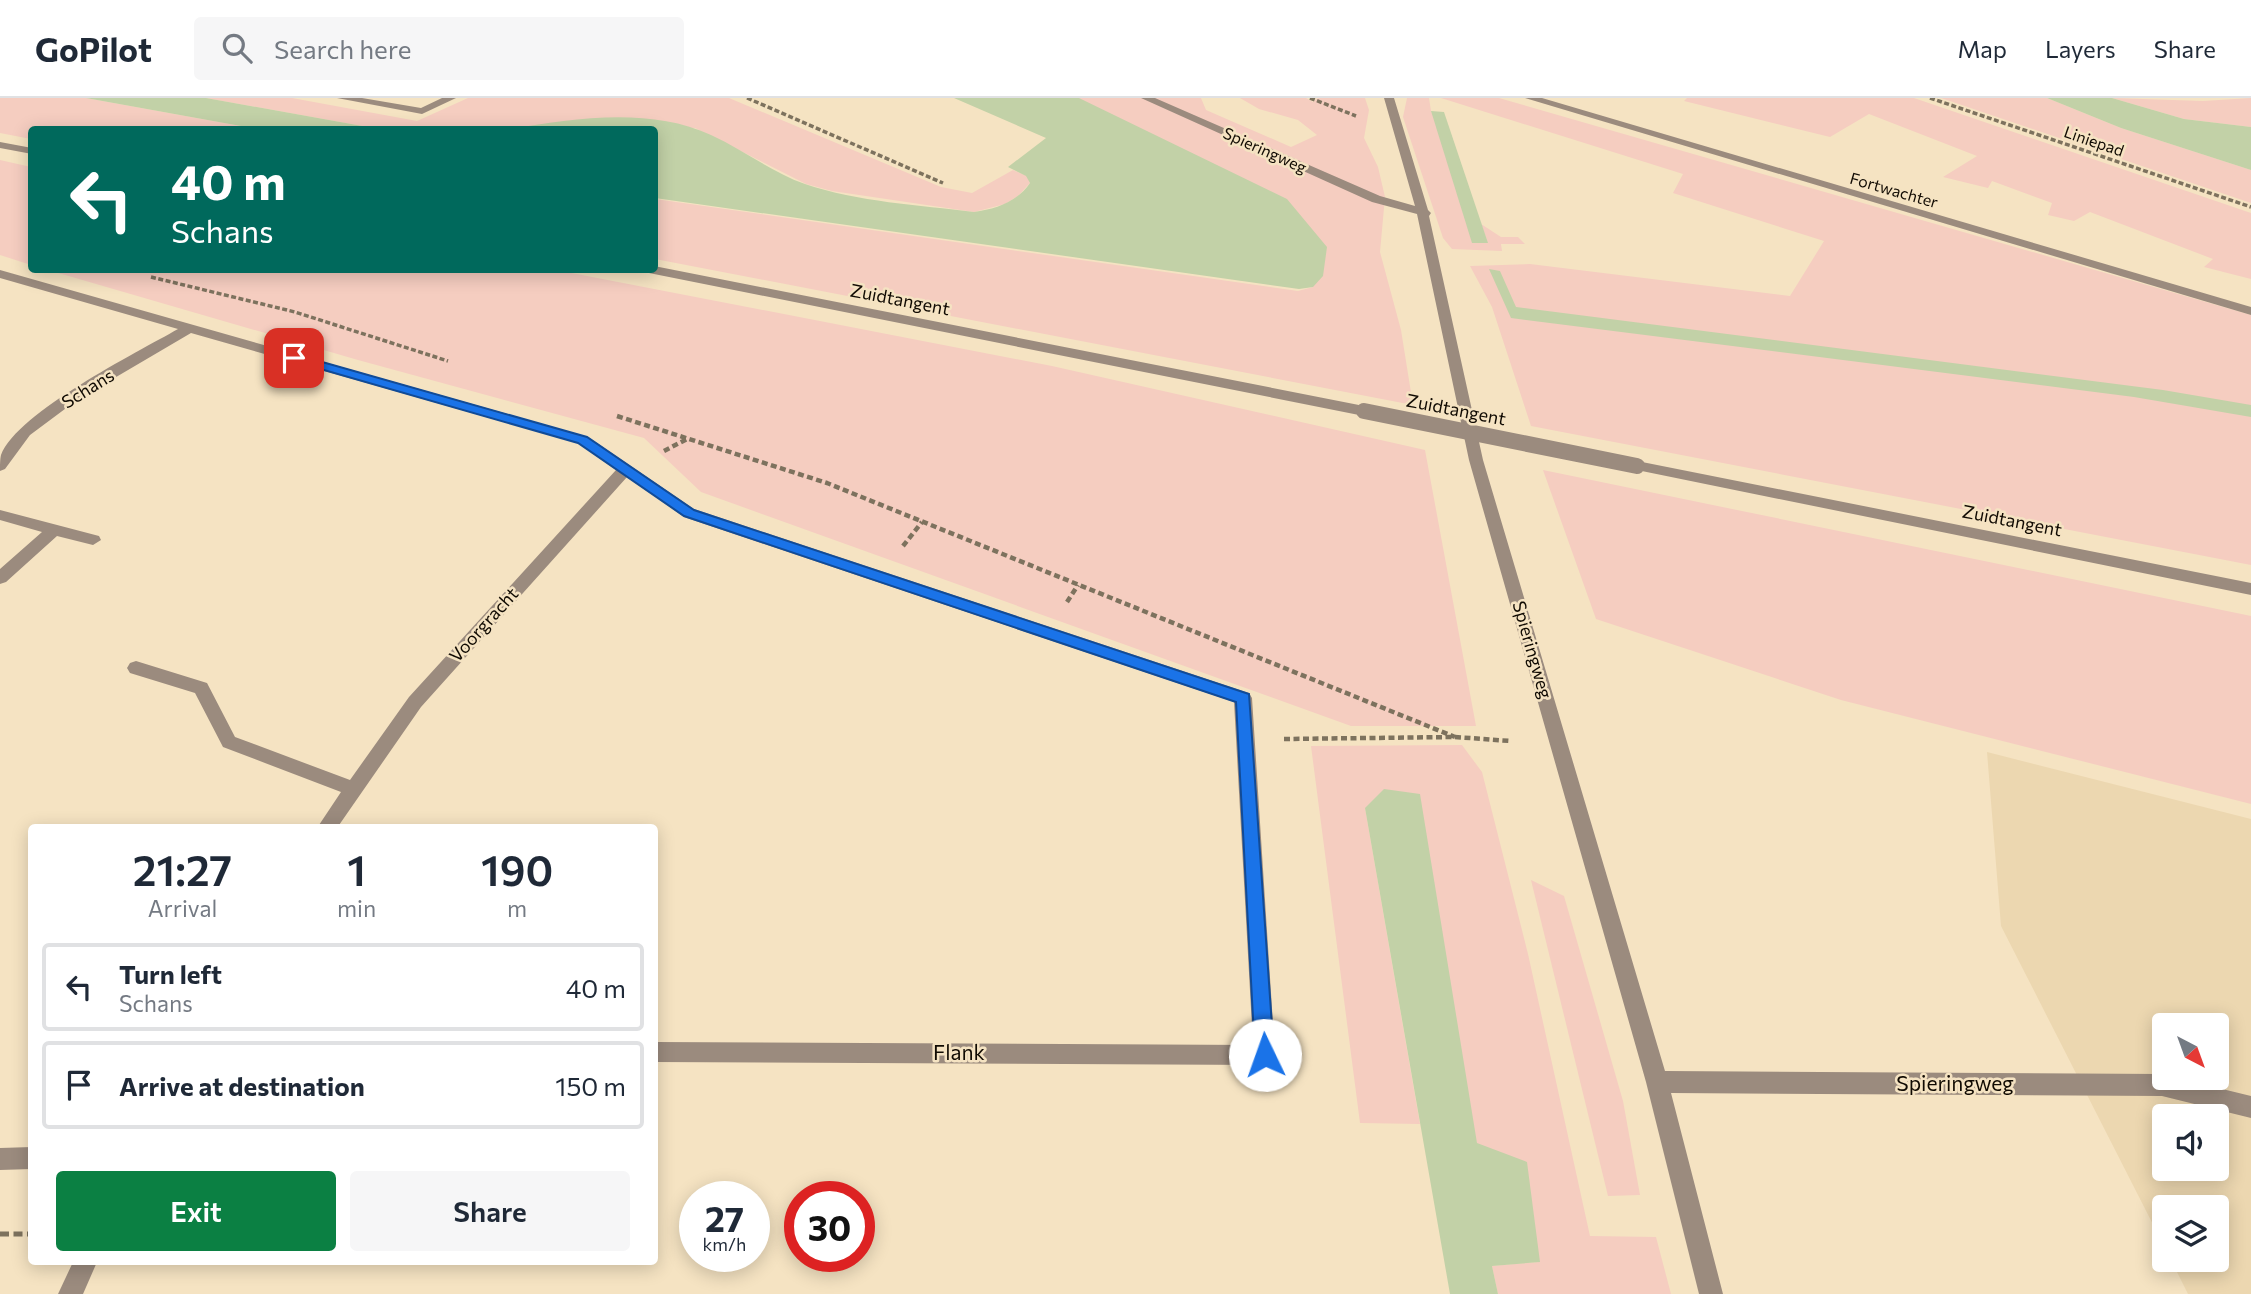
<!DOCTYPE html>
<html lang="en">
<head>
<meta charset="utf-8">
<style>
  :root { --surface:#fff; --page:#f6f6f7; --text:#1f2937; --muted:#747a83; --line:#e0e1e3; --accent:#0b8043 }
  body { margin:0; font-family:Commissioner,sans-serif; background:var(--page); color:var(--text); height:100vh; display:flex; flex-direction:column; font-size:26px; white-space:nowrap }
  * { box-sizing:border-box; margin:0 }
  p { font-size:23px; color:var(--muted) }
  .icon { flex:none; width:38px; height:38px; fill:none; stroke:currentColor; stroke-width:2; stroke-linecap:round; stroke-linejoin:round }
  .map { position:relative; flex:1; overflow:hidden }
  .drawer { position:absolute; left:28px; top:726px; width:630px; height:441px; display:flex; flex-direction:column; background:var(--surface); border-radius:7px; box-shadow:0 4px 18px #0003 }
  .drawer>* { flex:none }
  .top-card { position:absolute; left:28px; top:28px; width:630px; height:147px; border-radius:7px; box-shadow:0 4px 18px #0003; background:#00695c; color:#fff; overflow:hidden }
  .needle { width:46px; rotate:139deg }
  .fabs { position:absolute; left:2152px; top:915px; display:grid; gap:14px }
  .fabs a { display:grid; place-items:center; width:77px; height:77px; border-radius:7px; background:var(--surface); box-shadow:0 4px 18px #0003; font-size:35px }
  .speed { position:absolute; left:679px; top:1083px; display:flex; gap:14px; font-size:35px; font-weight:700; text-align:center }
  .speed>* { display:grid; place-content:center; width:91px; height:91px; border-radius:50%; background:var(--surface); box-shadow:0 4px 18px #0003; line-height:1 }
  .speed small { font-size:18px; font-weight:400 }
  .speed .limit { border:10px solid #d22; background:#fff; color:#111 }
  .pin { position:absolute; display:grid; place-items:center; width:60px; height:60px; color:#fff; margin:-30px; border-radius:14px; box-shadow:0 4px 10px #0006 }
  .me { position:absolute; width:77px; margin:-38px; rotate:357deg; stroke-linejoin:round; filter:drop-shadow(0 0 5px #0008) }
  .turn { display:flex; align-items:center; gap:24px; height:147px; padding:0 28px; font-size:32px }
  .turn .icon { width:91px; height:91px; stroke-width:2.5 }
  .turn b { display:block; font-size:49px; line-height:60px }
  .eta { display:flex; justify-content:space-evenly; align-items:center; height:119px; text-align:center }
  .eta b { font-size:42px; font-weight:600; line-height:49px }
  .action { display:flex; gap:14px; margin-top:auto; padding:14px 28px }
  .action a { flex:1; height:80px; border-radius:7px; background:var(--accent); color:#fff; font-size:28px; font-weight:600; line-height:80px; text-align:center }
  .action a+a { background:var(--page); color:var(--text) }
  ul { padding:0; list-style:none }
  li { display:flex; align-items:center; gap:21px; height:88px; margin:0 14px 10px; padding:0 14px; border:4px solid var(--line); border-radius:7px }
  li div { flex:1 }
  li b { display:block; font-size:26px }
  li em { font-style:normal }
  header { display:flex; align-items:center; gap:42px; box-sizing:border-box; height:98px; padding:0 35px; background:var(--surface); border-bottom:2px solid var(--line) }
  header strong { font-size:33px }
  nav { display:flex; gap:38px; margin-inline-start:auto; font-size:24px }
  .search { width:490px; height:63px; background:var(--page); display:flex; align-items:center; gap:18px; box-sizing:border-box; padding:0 24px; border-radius:7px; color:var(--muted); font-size:26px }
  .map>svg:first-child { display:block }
  .built { fill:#ecd7b0; fill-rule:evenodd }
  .green { fill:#f5cdc0 }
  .water { fill:#c2d1a7 }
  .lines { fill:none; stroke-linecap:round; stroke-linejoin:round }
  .path-far2 { stroke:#7d725e; stroke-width:3.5; stroke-dasharray:5 2.5; stroke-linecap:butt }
  .path-far1 { stroke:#7d725e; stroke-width:4.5; stroke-dasharray:6 3.5; stroke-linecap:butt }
  .path { stroke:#7d725e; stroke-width:5; stroke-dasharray:9 4.5; stroke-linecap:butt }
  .minor { fill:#9b8b7e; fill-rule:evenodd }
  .minor-bridge { stroke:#9b8b7e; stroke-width:16 }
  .route { fill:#1a73e8; stroke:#114b97; stroke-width:2 }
  .labels { text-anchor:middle; stroke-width:5; stroke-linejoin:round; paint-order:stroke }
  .far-street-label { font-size:16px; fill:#100a02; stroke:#f5e3c2 }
  .street-label { font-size:18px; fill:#100a02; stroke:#f5e3c2 }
  .near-street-label { font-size:21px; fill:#100a02; stroke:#f5e3c2 }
</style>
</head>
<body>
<header>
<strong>GoPilot</strong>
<div class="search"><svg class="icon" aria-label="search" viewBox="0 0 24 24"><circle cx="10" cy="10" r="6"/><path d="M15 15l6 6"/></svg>Search here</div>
<nav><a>Map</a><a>Layers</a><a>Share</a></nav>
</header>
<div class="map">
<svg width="2251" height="1196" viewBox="0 0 2251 1196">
  <rect width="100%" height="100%" fill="#f5e3c2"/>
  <!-- built -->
  <path class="built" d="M1987,654L2251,721V1196H2188L2171,1162H2217V1110H2165V1150L2001,828ZM2165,928H2217V980H2165ZM2165,1018H2217V1071H2165Z"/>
  <!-- green -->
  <g class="green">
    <path d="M0,0H86L257,31L32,32L31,41L0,35Z"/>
    <path d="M206,0H292L417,23L468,0H729L941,89L972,95L1013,72L1027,78L1030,85L1018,98L1005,106L974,114L832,93L806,86L695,30L379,31Z"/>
    <path d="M1075,0H1201L1206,12L1291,49L1317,37L1298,22L1259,11L1240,0H1306L1313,4L1318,0H1365L1369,12L1364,40L1378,69L1385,99L1380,154L1401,232L1413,307L655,161V101L1298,193L1313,189Z"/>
    <path d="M1407,0H1429L1431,13L1488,145L1481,126L1501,139H1518L1525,146H1501L1502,153L1452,151L1443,140L1403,19Z"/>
    <path d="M1441,0H1499L2251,217V467L1531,328L1492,209L1470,168L1530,166L1790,198L1824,143L1673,95L1683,76Z"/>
    <path d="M1687,0H1914L2251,115V181L2204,169L2213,161L2090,114L2074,123L2048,117L2052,105L1992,83L1988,90L1943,79L1977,58L1869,16L1830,39L1684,3Z"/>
    <path d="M1941,0H2047L2121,30L2251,72V105Z"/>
    <path d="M2112,0L2203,3L2251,0V29L2184,21Z"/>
    <path d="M0,62L31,69V167L0,157Z"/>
    <path d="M48,172H556L1052,268L1425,352L1476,628H1351L701,394L644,340L358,262Z"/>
    <path d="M1543,372L2251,518V706L1841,602L1596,521Z"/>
    <path d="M1462,647L1482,674L1528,856L1590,1138L1656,1139L1671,1196H1498L1492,1168L1539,1164L1477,1045L1365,710L1420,1026L1360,1025L1311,648Z"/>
    <path d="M1531,782L1564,798L1623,1003L1640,1097L1608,1098Z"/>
  </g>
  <!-- water -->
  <g class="water">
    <path d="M86,0H206L379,31H257Z"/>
    <path d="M954,0H1079L1287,101L1327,149L1323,178L1313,189L1299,191L655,100L654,32L511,31C574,20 651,9 711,37C744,52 771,74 805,86C858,104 919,107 974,114C996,111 1017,104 1030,85L1026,78L1008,69L1046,40Z"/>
    <path d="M2047,0H2112L2184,21L2251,29V72L2121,30Z"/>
    <path d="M1431,13L1444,14L1488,145H1472Z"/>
    <path d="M1489,171L1500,173L1516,209L2163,292L2251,307V319L2134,299L1511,220Z"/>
    <path d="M1384,691L1420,696L1477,1045L1527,1064L1540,1164L1492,1168L1498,1196H1450L1365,710Z"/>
  </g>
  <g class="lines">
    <!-- path-far2 -->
    <g class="path-far2">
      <path d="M747,0L943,85"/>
      <path d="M1310,0L1356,18"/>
      <path d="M1930,0L2251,109"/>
      <path d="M151,179L295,214L448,263"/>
    </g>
    <!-- path-far1 -->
    <g class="path-far1">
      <path d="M617,318L827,385L1455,639"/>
      <path d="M664,353L687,341"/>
      <path d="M903,448L922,424"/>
      <path d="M1067,504L1078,487"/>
      <path d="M1284,641L1455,639L1511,643"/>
    </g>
    <!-- path -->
    <path class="path" d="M0,1136H32"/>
    <!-- minor -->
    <g class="minor">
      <path d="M337,0H362L421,10L442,0H456L422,16Z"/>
      <path d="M1141,0H1155L1380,98L1415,108L1384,0H1394L1428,112L1431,115L1429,118L1483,362L1665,973L2162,976L2165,980H2177L2251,998V1020L2162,998L1671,995L1723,1196H1699L1646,984L1469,362L1417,116L1372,104Z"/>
      <path d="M1525,0H1542L2251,209V217Z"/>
      <path d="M0,44L32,50V56L0,50Z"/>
      <path d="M654,168L1364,308L1371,313L1364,318L649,175L647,172H654Z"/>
      <path d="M0,172L588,339L694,411L1249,595L1252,600L1275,957L1272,964L1264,967L654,964V944L1253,947L1234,604L684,419L627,379L421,609L337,730H317L341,694L223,649L195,595L130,575L127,570L130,565L136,563L207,585L235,639L350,682L409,599L616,372L578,345L191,235L77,302L30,337L5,371L0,373C0,368 0,361 1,357C18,314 136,255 178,231L0,180Z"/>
      <path d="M1637,363L2251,485V497L1632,371L1630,368Z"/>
      <path d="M0,412L99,438L101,442L93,447L57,438L6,484L0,486V471L42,434L0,422Z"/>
      <path d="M32,1049V1071L0,1072V1050Z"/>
      <path d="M73,1164H97L83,1196H58Z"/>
    </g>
    <!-- minor-bridge -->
    <path class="minor-bridge" d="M1364,313L1637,368"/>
  </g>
  <!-- route -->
  <path class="route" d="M294,256L587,339L694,412L1249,596L1274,957L1271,964L1265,966L1258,964L1255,957L1236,604L684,418L578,345L289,262V257Z"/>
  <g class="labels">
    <!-- far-street labels -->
    <g class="far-street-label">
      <text transform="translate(2094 43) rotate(19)" y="6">Liniepad</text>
      <text transform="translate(1265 52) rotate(24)" y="6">Spieringweg</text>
      <text transform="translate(1894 92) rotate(16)" y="6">Fortwachter</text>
    </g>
    <!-- street labels -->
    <g class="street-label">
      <text transform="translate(900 202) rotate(11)" y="6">Zuidtangent</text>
      <text transform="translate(88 291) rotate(-32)" y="6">Schans</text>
      <text transform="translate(1456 312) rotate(11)" y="6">Zuidtangent</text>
      <text transform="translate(2012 423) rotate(11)" y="6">Zuidtangent</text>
      <text transform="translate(484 527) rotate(-48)" y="6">Voorgracht</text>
      <text transform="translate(1532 552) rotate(74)" y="6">Spieringweg</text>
    </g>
    <!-- near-street labels -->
    <g class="near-street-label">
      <text x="959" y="962">Flank</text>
      <text x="1955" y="993">Spieringweg</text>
    </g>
  </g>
</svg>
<div class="fabs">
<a><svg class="needle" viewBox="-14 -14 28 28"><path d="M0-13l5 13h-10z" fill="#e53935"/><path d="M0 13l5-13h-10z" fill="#747a83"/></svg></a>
<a><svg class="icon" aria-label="sound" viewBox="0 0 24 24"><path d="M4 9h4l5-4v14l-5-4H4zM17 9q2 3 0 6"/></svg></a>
<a><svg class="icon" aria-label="layers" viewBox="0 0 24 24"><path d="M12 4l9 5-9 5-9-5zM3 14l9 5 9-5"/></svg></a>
</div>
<div class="speed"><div>27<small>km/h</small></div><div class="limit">30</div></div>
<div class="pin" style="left:294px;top:260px;background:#d93025"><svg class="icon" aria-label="arrive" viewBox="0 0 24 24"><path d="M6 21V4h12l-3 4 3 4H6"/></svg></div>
<svg class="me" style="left:1265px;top:957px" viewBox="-20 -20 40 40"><circle r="19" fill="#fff"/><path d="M0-13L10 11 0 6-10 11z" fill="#1a73e8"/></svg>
<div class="top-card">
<div class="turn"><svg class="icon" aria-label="left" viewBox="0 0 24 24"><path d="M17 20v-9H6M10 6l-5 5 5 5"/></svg><div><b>40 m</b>Schans</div></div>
</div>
<section class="drawer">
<div class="eta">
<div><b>21:27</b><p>Arrival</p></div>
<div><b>1</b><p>min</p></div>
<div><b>190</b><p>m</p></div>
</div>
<ul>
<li><svg class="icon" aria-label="left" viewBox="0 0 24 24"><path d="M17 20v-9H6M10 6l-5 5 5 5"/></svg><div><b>Turn left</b><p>Schans</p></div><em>40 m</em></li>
<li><svg class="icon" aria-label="arrive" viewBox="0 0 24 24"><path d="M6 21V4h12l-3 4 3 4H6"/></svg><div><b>Arrive at destination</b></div><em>150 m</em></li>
</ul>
<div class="action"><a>Exit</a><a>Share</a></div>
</section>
</div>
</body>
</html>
